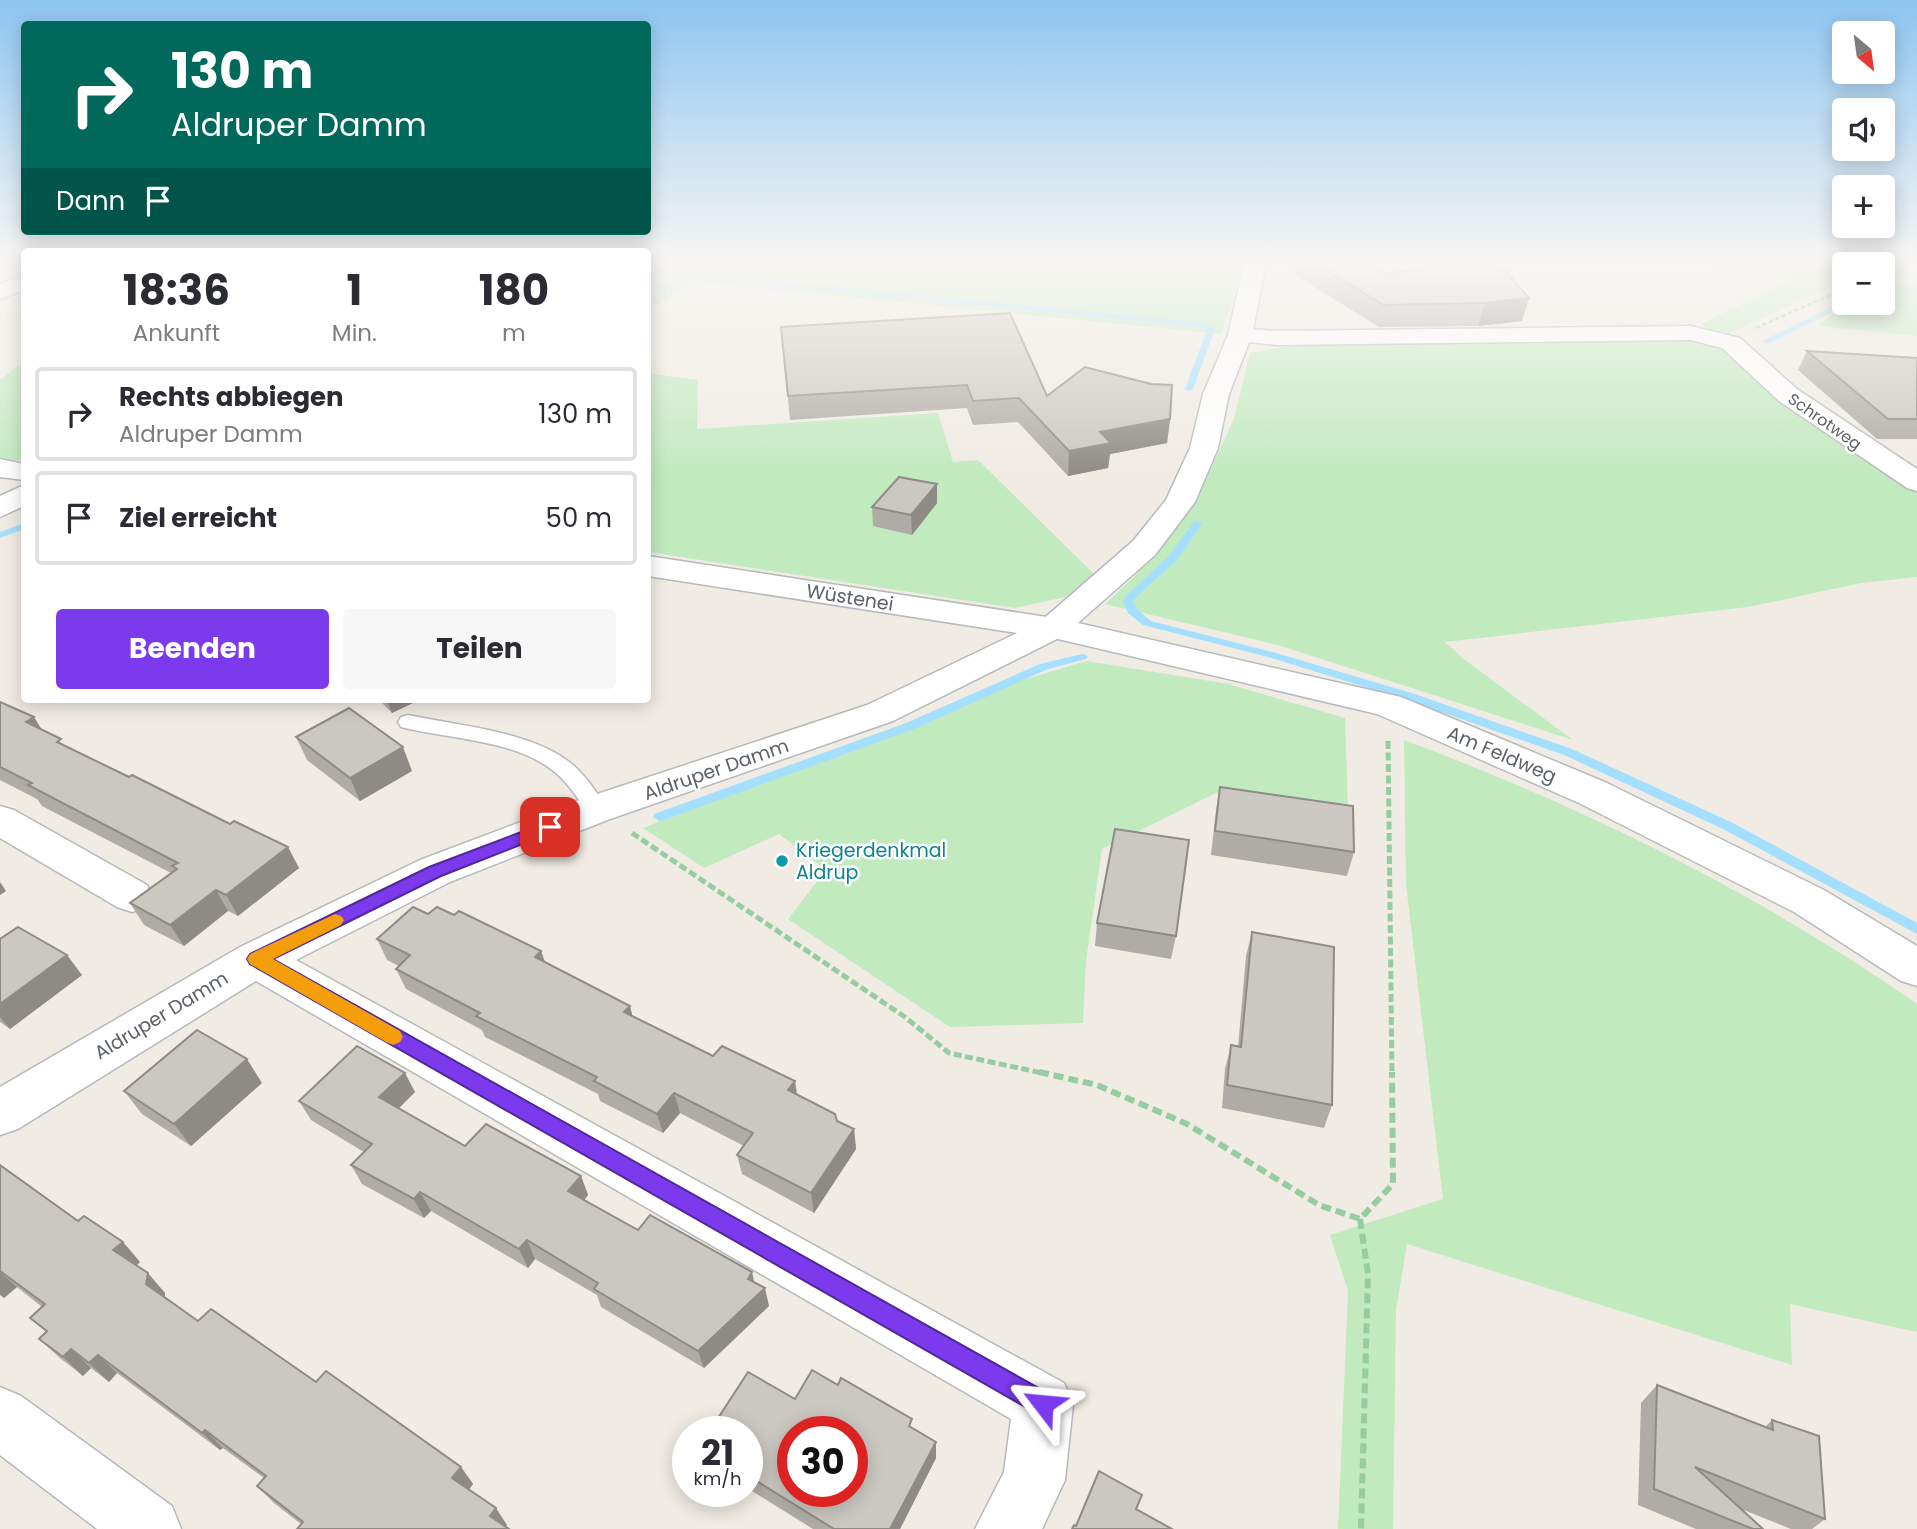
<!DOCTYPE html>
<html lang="de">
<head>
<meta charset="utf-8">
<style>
  :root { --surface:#fff; --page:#f7f7f7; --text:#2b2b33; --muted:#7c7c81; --line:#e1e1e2; --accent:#7c3aed }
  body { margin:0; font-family:Poppins,sans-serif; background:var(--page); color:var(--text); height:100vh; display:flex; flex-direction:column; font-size:26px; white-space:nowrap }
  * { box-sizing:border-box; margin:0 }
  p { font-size:23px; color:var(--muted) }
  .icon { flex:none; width:38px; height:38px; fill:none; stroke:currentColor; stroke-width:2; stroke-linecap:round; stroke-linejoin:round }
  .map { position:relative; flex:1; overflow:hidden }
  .side { position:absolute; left:21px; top:248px; width:630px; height:455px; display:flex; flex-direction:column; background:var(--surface); border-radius:7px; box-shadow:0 4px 18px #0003 }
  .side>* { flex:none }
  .guide { position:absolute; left:21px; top:21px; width:630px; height:214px; border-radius:7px; box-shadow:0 4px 18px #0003; background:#00695c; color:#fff; overflow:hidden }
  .needle { width:46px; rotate:151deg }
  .buttons { position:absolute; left:1832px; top:21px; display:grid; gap:14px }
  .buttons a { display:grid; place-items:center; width:63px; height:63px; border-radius:7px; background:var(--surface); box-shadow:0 4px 18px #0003; font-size:35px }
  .speed { position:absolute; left:672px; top:1416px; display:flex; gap:14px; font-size:35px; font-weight:700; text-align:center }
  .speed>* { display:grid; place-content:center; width:91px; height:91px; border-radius:50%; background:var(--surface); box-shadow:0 4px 18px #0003; line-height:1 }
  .speed small { font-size:18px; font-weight:400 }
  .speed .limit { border:10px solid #d22; background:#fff; color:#111 }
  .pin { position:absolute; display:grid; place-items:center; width:60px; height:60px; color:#fff; margin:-30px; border-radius:14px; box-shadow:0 4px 10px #0006 }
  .me { position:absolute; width:77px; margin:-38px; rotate:299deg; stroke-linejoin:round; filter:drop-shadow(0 0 5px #0008) }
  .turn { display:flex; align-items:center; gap:24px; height:147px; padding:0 35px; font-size:32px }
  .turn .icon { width:91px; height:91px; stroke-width:2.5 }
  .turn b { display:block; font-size:49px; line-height:60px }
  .then { display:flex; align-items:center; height:66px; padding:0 35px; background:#0003; gap:14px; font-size:26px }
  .eta { display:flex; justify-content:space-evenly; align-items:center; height:119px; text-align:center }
  .eta b { font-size:42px; font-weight:700; line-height:49px }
  .primary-button { display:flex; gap:14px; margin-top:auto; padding:14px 35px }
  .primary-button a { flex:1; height:80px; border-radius:7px; background:var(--accent); color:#fff; font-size:28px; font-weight:700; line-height:80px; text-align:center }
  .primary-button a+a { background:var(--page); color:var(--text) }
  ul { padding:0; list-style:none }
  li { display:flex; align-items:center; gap:21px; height:94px; margin:0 14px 10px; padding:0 21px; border:4px solid var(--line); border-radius:7px }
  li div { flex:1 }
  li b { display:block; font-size:26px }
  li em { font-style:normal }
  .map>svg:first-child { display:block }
  .green { fill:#c1eabe }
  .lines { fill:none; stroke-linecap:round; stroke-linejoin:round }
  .stream { fill:#a5dfff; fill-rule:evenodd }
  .lane-casing { stroke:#b5b8bc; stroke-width:3 }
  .street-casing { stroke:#b5b8bc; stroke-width:3 }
  .secondary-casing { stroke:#b5babf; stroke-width:3 }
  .path-far2 { stroke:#96cca1; stroke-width:2.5; stroke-dasharray:4.5 2.5; stroke-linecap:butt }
  .path-far1 { stroke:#96cca1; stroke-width:5; stroke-dasharray:8 3.5; stroke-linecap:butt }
  .path { stroke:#96cca1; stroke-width:6; stroke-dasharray:10 5; stroke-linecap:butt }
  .lane { fill:#fff; fill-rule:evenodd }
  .street { fill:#fff; fill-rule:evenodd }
  .secondary { fill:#fff; fill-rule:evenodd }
  .wall { fill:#afaba6 }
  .shaded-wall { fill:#8e8b87 }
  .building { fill:#cbc7c1; stroke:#8e8b87; stroke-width:2; fill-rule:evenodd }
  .route { fill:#7c3aed; stroke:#51269a; stroke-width:2 }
  .slow { fill:#f59e0b }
  .culture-dot { fill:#0f9aa8; stroke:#fff; stroke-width:2.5 }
  .labels { text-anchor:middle; stroke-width:5; stroke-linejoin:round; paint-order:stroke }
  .far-street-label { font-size:16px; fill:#5c6166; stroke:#fff }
  .street-label { font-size:19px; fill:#5c6166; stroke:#fff }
  .culture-label { font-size:19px; fill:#0d838f; stroke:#fff; text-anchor:start }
</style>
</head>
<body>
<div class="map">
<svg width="1917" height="1529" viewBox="0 0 1917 1529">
  <rect width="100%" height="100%" fill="#f0ece4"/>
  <!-- green -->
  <g class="green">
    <path d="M648,263H1241L1242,269L1221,334L697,282L658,304L648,305Z"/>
    <path d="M1647,263H1841L1844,268L1841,282L1726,335L1711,332L1701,324L1794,279Z"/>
    <path d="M1883,279L1917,285V336L1817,326L1847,303H1883Z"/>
    <path d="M1700,338L1721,345L1870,459L1917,491V577L1861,583L1748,607L1445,642L1465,660L1573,740L1278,645L1105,604L1134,577L1194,506L1234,419L1250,353L1300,344Z"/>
    <path d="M24,361V461L0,458V380Z"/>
    <path d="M648,373L698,380L697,429L938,413L953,462L978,460L1094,574L1070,596L1015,608L648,552Z"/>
    <path d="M1087,661L1228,684L1345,718L1348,810L1216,793L1102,849L1086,961L1083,1023L950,1027L788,919L826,870L779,834L704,868L643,828L946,708L1015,682Z"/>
    <path d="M1404,740C1584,807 1760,894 1917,1004V1332L1790,1304L1792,1365L1407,1244L1396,1310L1393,1529H1338L1348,1291L1330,1235L1443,1199L1406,884Z"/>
  </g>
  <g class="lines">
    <!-- stream -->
    <g class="stream">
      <path d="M699,263H707L693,274L1206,323L1215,329L1193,389L1189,391L1185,389L1207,330L1204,327L687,277L648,301V296Z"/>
      <rect x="1883" y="290" width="34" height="4"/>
      <path d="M1843,301L1850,303L1768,344L1761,342Z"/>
      <path d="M1197,521L1202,524L1176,561L1135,598L1133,602L1137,609L1151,621L1276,653L1415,694L1572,749L1733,823L1917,923V934L1723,829L1564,755L1407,700L1268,657L1143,625L1128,613L1123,602L1125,597L1168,557L1194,522Z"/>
      <path d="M24,523V529L0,538V532Z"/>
      <path d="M1082,654L1086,655L1088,657L1086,659L1048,669L914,729L664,820L659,821L653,817L654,814L906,723L1040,664Z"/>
    </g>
    <defs>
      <path id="lane" d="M408,715C455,725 526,731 565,759C583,771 596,791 607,809L604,814L596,817L588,814C578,798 567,781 551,769C510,739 448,739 401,727L398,722L401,717Z"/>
      <g id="street">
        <path d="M24,276V290L0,299V284Z"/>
        <path d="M1691,326L1740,338L1797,389L1917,469V491L1907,488L1779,401L1722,348L1691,340L1276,345L1232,340L1228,335L1232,330L1240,328L1276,331Z"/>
        <path d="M0,459L24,464V480L0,477Z"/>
        <path d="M24,485V506L0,517V496Z"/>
        <path d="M648,556L1053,618L1065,621L1070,628L1065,635L893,721L610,819L450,882L296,960L1064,1383L1073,1404L1065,1480L1042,1529H975L1004,1472L1011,1419L256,981L18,1129L0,1135V1087L240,947L420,860L582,799L867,705L1017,633L648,576Z"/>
        <path d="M0,806L14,810L147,885L153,896L147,907L132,912L117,907L0,838Z"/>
        <path d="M0,1387L21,1396L172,1506L181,1529H97L0,1455Z"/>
      </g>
      <path id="secondary" d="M1244,263H1266L1252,335L1229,394L1218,448L1195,502L1155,555L1078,623L1401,697L1607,783L1824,890L1917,946V986L1901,981L1794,912L1579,803L1377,714L1041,635L1036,628L1041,621L1133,541L1166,500L1190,448L1203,394L1228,335Z"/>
    </defs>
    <!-- lane casing -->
    <use href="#lane" class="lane-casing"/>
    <!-- street casing -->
    <use href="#street" class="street-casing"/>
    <!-- secondary casing -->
    <use href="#secondary" class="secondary-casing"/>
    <!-- path-far2 -->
    <path class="path-far2" d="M1756,328L1844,289"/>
    <!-- path-far1 -->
    <g class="path-far1">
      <path d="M1388,741L1392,1074"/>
      <path d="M632,833L905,1017L949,1053L1047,1074"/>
    </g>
    <!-- path -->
    <g class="path">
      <path d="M1039,1072L1097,1085L1187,1124L1319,1205L1360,1219L1393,1184L1392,1072"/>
      <path d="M1360,1219L1368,1274L1361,1529"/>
    </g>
    <!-- lane -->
    <use href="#lane" class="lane"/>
    <!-- street -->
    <use href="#street" class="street"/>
    <!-- secondary -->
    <use href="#secondary" class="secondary"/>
  </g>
  <!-- wall -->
  <g class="wall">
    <path d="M1296,263H1365L1385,274L1450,263L1522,321L1478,326L1379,327L1294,274Z"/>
    <path d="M781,327L1047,396L1170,419L1167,443L1110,454L1108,468L1068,476L1018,422L973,425L967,408L790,420Z"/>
    <path d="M1807,351L1917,358V439H1877L1798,370Z"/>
    <path d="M937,484V503L912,535L873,526L872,507Z"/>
    <path d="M379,700H419L392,713Z"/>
    <path d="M0,702L66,746L299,868L238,916L228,911L184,946L144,925L130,903L171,873L42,806L37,799L0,780Z"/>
    <path d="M296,737L412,771L360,801L307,760Z"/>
    <path d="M1220,787L1354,852L1347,876L1211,855L1216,810Z"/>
    <path d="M428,914L454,915L541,951L545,962L633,1016L713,1056L797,1094L837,1121L854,1129L856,1149L814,1213L742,1174L737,1155L744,1146L680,1113L663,1133L600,1101L598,1094L485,1037L482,1030L406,989L396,969L399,966L387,960L377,939Z"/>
    <path d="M1097,923L1176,936L1171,959L1095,946Z"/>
    <path d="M1252,932L1332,1105L1324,1128L1222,1108L1225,1069L1231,1045L1238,1047L1246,956Z"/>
    <path d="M0,939L82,975L10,1029L0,1022Z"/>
    <path d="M262,1083L191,1146L142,1114L124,1091Z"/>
    <path d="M415,1092L398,1109L465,1146L581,1176L588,1195L584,1200L638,1230L754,1282L769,1306L704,1368L601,1307L597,1295L535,1259L528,1268L431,1211L424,1218L362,1184L351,1165L364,1152L311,1120L299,1101Z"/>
    <path d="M0,1165L78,1221L123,1242L140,1262L136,1266L165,1293V1298L198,1321L316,1382L461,1467L473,1484L469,1490L507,1525L301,1524L274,1503L257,1486L264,1478L223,1448L220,1450L117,1373L109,1382L91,1368L83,1376L60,1358L39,1339L46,1332L30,1318L42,1307L17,1287L4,1298L0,1295Z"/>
    <path d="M1657,1385L1765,1427L1772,1420L1825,1519L1812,1529H1791L1741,1509L1763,1529H1696L1638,1505L1641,1403Z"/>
    <path d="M795,1399L912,1428L936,1442V1458L900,1529H813L747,1488V1432Z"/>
  </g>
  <!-- shaded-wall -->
  <g class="shaded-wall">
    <path d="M1529,298L1522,321L1478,326L1485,303Z"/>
    <path d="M1170,419L1167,443L1110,454L1108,468L1068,476L1069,451L1100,432Z"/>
    <path d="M937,484V503L912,535L911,515Z"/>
    <path d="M387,700H419L392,713Z"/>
    <path d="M34,717L47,738L26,722Z"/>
    <path d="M403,747L412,771L360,801L350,778Z"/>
    <path d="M288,847L299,868L238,916L226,895Z"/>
    <path d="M0,882L6,891L0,895Z"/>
    <path d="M216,890L228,911L184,946L170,925Z"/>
    <path d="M541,951L548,972L535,957Z"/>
    <path d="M67,955L82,975L10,1029L0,1017V1004Z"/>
    <path d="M630,1006L635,1026L624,1012Z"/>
    <path d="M247,1059L262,1083L191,1146L174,1124Z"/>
    <path d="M405,1073L415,1092L390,1117L379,1097Z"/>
    <path d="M795,1081L798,1101L788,1090Z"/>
    <path d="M674,1093L680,1113L663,1133L657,1114Z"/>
    <path d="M854,1129L856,1149L814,1213L811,1193Z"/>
    <path d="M581,1176L588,1195L576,1210L568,1191Z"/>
    <path d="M420,1192L431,1211L424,1218L414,1199Z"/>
    <path d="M527,1240L535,1259L528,1268L519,1249Z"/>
    <path d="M123,1242L140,1262L131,1270L113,1250Z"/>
    <path d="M0,1272L17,1287L4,1298L0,1294Z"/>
    <path d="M752,1272L756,1290L748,1279Z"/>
    <path d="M148,1273L165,1293L164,1304L146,1284Z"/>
    <path d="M765,1288L769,1306L704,1368L698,1351Z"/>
    <path d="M71,1349L91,1368L83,1376L63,1357Z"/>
    <path d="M98,1355L117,1373L109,1382L89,1363Z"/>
    <path d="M205,1430L223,1448L220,1450L202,1433Z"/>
    <path d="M936,1442V1458L900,1529H890Z"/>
    <path d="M461,1467L473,1484L464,1495L452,1478Z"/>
    <path d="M496,1508L507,1525L504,1529L490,1516Z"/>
  </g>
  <!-- building -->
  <g class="building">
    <path d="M1314,263H1365L1373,264L1385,274L1450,263H1498L1529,298L1485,303L1384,305Z"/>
    <path d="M1010,313L1047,396L1085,367L1151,384L1172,385L1170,419L1100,432L1111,443L1069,451L1019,398L973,401L967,385L788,396L781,327Z"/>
    <path d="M1807,351L1917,358V419H1888Z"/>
    <path d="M899,477L937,484L911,515L872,507Z"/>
    <path d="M0,702L34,717L26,722L61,739L57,742L129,777L132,775L230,824L234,821L288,847L226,895L216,890L170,925L130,903L177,869L172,866L178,863L28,785L32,783L0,767Z"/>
    <path d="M349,708L403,747L350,778L296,737Z"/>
    <path d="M1220,787L1353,806L1354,852L1215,831Z"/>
    <path d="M1115,829L1189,840L1176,936L1097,923Z"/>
    <path d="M413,907L428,914L437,907L454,915L459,911L541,951L535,957L630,1006L624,1012L713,1056L722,1046L795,1081L788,1090L835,1114L837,1121L854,1129L811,1193L737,1155L753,1133L674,1093L657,1114L594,1081L597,1077L476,1016L480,1013L396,969L410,955L377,939Z"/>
    <path d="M18,927L67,955L0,1004V939Z"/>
    <path d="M1252,932L1334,947L1332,1105L1227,1085L1231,1045L1241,1047Z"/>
    <path d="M197,1030L247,1059L174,1124L124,1091Z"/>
    <path d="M357,1046L405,1073L379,1097L465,1146L486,1124L581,1176L568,1191L638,1230L650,1215L752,1272L748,1279L765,1288L698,1351L594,1289L598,1283L527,1240L519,1249L420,1192L414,1199L351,1165L372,1144L299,1101Z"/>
    <path d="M0,1165L78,1221L84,1216L123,1242L113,1250L148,1273L146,1284L198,1321L211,1309L316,1382L326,1371L461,1467L452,1478L496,1508L490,1516L509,1529H297L303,1522L257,1486L266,1476L205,1430L202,1433L98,1355L89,1363L71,1349L63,1357L39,1339L47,1331L30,1318L45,1304L0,1271Z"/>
    <path d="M812,1370L838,1385L841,1378L912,1419L909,1426L936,1442L890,1529H834L747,1475V1432H709L748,1372L795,1399ZM793,1432H852V1491H793Z"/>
    <path d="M1657,1385L1773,1430L1772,1420L1819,1436L1825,1519L1695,1467L1763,1529H1753L1654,1489Z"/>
    <path d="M1099,1471L1142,1495L1136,1509L1172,1529H1072L1074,1525L1076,1526Z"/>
  </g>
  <!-- sky -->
  <linearGradient id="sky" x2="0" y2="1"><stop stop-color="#8dc5f1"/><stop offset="0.55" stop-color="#f8f6f3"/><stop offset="1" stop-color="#f8f6f3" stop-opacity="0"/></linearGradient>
  <rect width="1917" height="477" fill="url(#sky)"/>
  <!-- route -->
  <path class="route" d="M550,821L558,827L556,831L441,876L273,959L1051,1395L1055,1404L1051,1412L1043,1416L1034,1412L250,964L247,959L250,954L429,867Z"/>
  <!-- slow -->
  <path class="slow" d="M335,914L341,916L344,920L341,925L273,959L400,1031L403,1037L400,1042L393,1045L386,1042L250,964L247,959L250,954Z"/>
  <!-- markers -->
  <circle class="culture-dot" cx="782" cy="861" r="7"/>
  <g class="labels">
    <!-- far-street labels -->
    <g class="far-street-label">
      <text transform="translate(1825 421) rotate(35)" y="6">Schrotweg</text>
    </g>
    <!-- street labels -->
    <g class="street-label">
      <text transform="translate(850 597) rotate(9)" y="7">Wüstenei</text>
      <text transform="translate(1502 754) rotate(23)" y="7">Am Feldweg</text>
      <text transform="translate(716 769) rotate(-19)" y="7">Aldruper Damm</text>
      <text transform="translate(161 1015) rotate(-31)" y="7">Aldruper Damm</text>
    </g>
    <!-- culture labels -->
    <g class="culture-label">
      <text x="796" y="857">Kriegerdenkmal<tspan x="796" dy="22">Aldrup</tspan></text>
    </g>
  </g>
</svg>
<div class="buttons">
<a><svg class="needle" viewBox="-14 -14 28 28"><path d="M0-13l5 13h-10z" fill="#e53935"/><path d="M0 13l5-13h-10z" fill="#7c7c81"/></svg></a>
<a><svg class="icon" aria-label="sound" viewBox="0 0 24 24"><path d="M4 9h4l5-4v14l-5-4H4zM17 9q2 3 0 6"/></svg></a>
<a>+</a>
<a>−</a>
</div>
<div class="speed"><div>21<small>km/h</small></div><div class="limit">30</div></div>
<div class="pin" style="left:550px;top:827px;background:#d93025"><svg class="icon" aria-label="arrive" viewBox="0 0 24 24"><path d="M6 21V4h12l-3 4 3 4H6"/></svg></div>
<svg class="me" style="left:1043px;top:1404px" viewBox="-20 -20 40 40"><path d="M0-17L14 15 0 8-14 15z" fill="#7c3aed" stroke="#fff" stroke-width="4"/></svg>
<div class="guide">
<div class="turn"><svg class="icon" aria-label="right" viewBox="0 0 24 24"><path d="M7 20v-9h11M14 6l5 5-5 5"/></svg><div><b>130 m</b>Aldruper Damm</div></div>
<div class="then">Dann<svg class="icon" aria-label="arrive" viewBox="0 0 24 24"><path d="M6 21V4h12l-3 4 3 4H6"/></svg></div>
</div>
<section class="side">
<div class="eta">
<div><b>18:36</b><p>Ankunft</p></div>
<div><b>1</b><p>Min.</p></div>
<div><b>180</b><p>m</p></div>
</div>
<ul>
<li><svg class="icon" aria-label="right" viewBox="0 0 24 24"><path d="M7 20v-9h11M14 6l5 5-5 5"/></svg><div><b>Rechts abbiegen</b><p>Aldruper Damm</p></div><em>130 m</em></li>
<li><svg class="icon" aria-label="arrive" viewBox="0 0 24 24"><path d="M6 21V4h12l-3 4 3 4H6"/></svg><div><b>Ziel erreicht</b></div><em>50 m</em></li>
</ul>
<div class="primary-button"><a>Beenden</a><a>Teilen</a></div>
</section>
</div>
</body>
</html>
